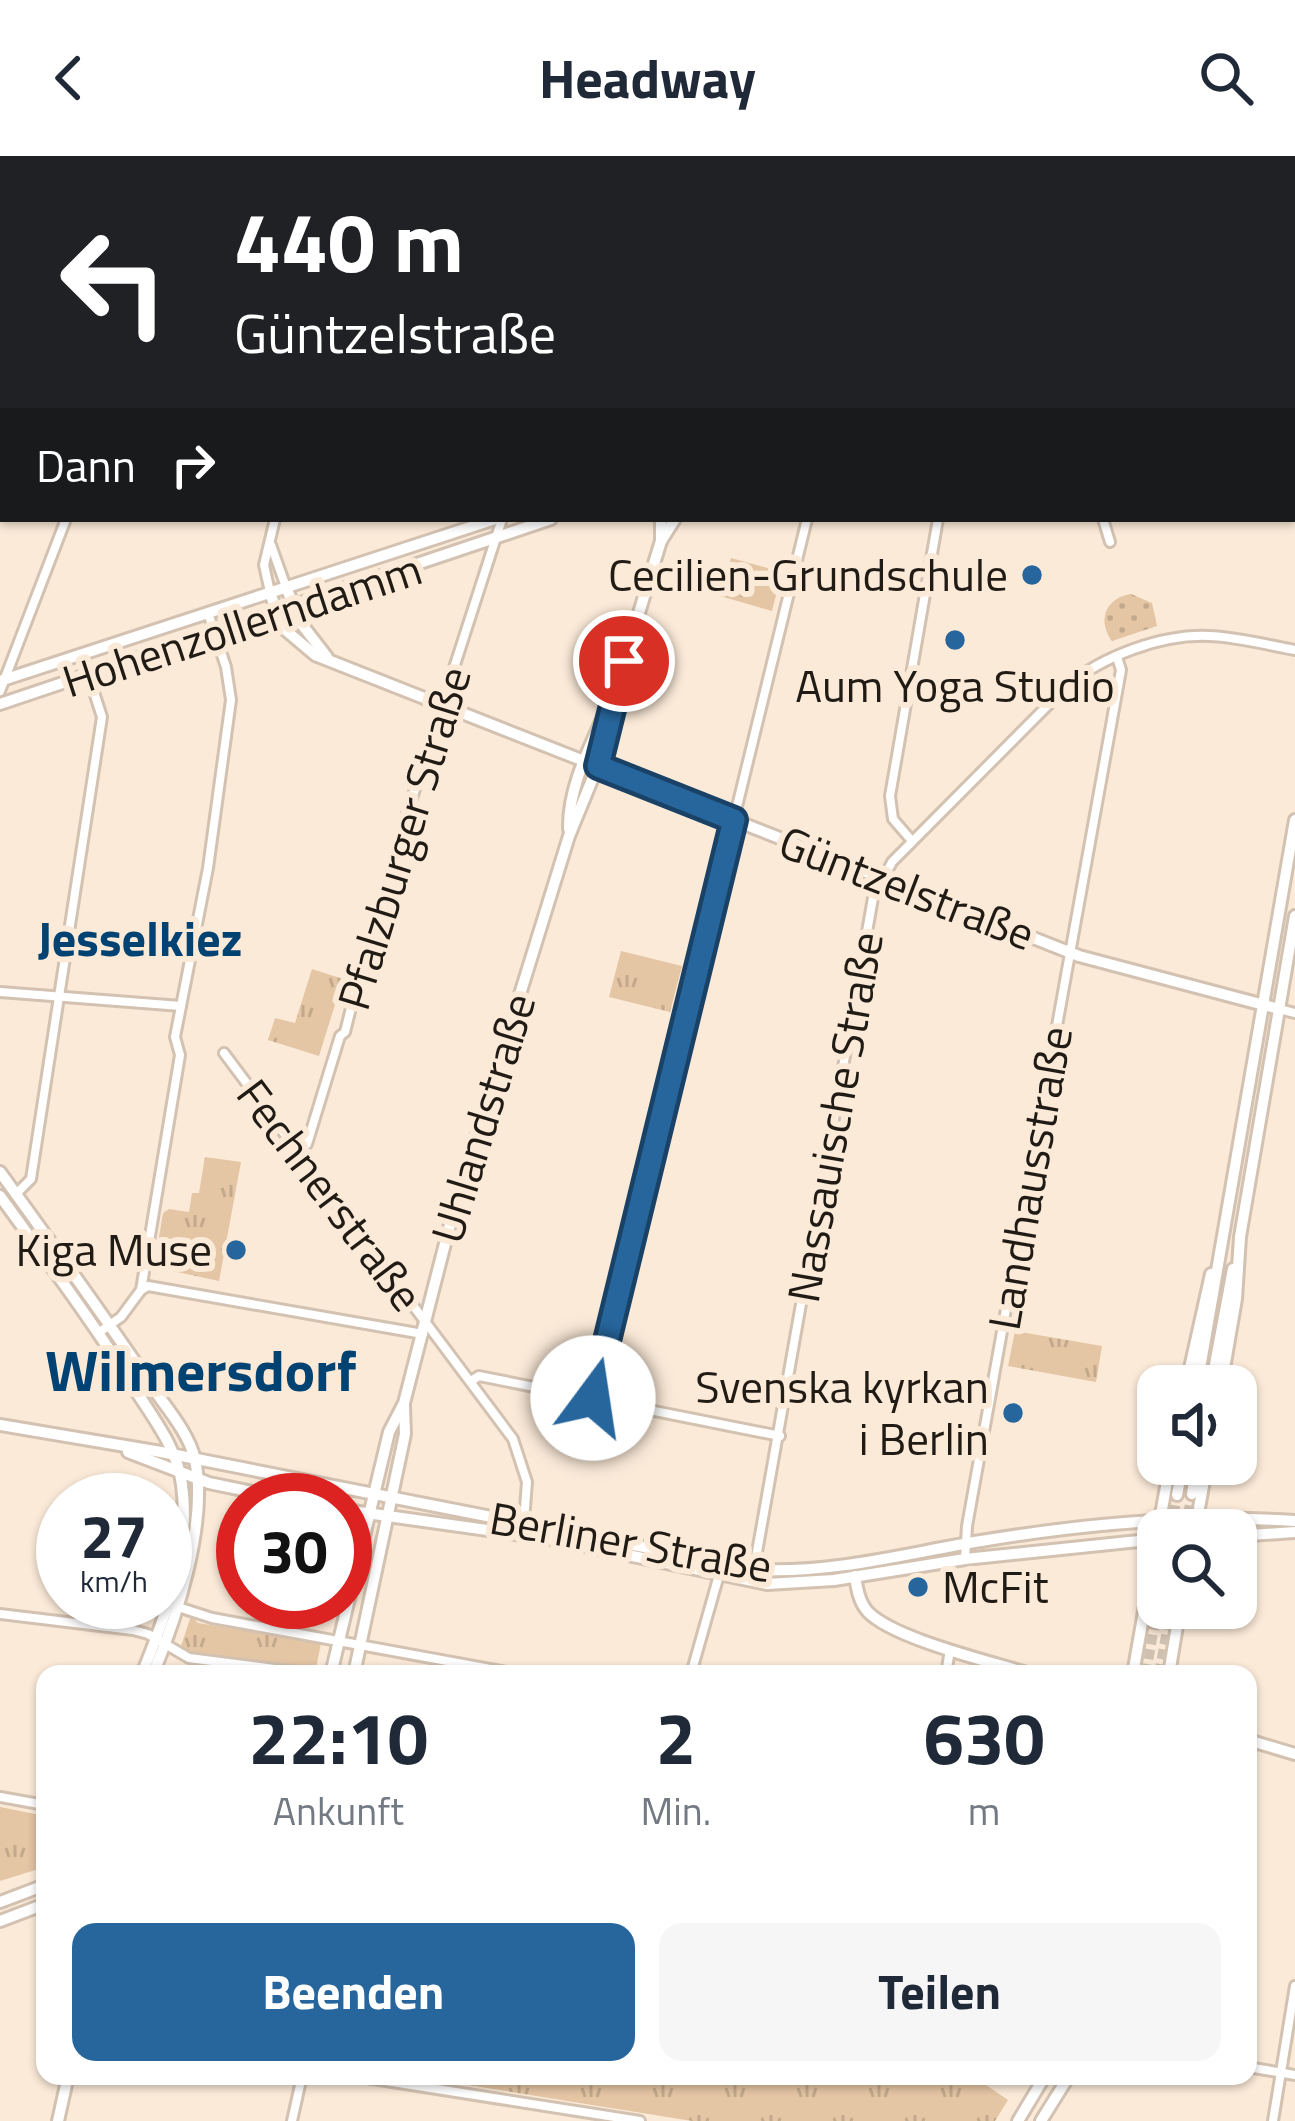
<!DOCTYPE html>
<html lang="de">
<head>
<meta charset="utf-8">
<style>
  :root { --surface:#fff; --page:#f6f6f7; --text:#1f2937; --muted:#747a83; --accent:#27669d }
  body { margin:0; font-family:"Titillium Web",sans-serif; background:var(--page); color:var(--text); height:100vh; display:flex; flex-direction:column; font-size:45px; white-space:nowrap }
  * { box-sizing:border-box; margin:0 }
  p { font-size:39px; color:var(--muted) }
  .icon { flex:none; width:66px; height:66px; fill:none; stroke:currentColor; stroke-width:2; stroke-linecap:round; stroke-linejoin:round }
  .map { position:relative; flex:1; overflow:hidden }
  .sheet { position:absolute; left:36px; top:1509px; width:1221px; height:420px; display:flex; flex-direction:column; background:var(--surface); border-radius:24px; box-shadow:0 3px 9px #0004 }
  .sheet>* { flex:none }
  .hud { position:absolute; left:0px; top:0px; width:1296px; height:366px; box-shadow:0 3px 9px #0004; background:#202124; color:#fff; overflow:hidden }
  .buttons { position:absolute; left:1137px; top:1209px; display:grid; gap:24px }
  .buttons a { display:grid; place-items:center; width:120px; height:120px; border-radius:24px; background:var(--surface); box-shadow:0 3px 9px #0004; font-size:60px }
  .speed { position:absolute; left:36px; top:1317px; display:flex; gap:24px; font-size:60px; font-weight:700; text-align:center }
  .speed>* { display:grid; place-content:center; width:156px; height:156px; border-radius:50%; background:var(--surface); box-shadow:0 3px 9px #0004; line-height:1 }
  .speed small { font-size:30px; font-weight:400 }
  .speed .limit { border:18px solid #d22; background:#fff; color:#111 }
  .pin { position:absolute; display:grid; place-items:center; width:102px; height:102px; color:#fff; margin:-51px; border:6px solid #fff; border-radius:50%; box-shadow:0 3px 12px #0007 }
  .me { position:absolute; width:132px; margin:-66px; rotate:14deg; stroke-linejoin:round; filter:drop-shadow(0 0 9px #0008) }
  .turn { display:flex; align-items:center; gap:42px; height:252px; padding:0 36px; font-size:54px }
  .turn .icon { width:156px; height:156px; stroke-width:2.5 }
  .turn b { display:block; font-size:84px; line-height:102px }
  .then { display:flex; align-items:center; height:114px; padding:0 36px; background:#0003; gap:24px; font-size:45px }
  .eta { display:flex; justify-content:space-evenly; align-items:center; height:204px; text-align:center }
  .eta b { font-size:72px; font-weight:700; line-height:84px }
  .action { display:flex; gap:24px; margin-top:auto; padding:24px 36px }
  .action a { flex:1; height:138px; border-radius:24px; background:var(--accent); color:#fff; font-size:48px; font-weight:700; line-height:138px; text-align:center }
  .action a+a { background:var(--page); color:var(--text) }
  header { display:flex; justify-content:space-between; align-items:center; height:156px; padding:0 36px; background:var(--surface); font-size:54px; font-weight:700 }
  .map>svg:first-child { display:block }
  .grass { fill:url(#grass-dots) }
  .park { fill:url(#park-tufts) }
  .lines { fill:none; stroke-linecap:round; stroke-linejoin:round }
  .secondary-tunnel { stroke:#cfc1b1; stroke-width:10; stroke-dasharray:10 5; stroke-linecap:butt }
  .street-casing { stroke:#d3c2b1; stroke-width:14 }
  .secondary-casing { stroke:#d3c2b1; stroke-width:16 }
  .street { stroke:#fff; stroke-width:8 }
  .secondary { stroke:#fff; stroke-width:10 }
  .route-casing { stroke:#194266; stroke-width:30 }
  .route { stroke:#27669d; stroke-width:21 }
  .poi-dot { fill:#27669d; stroke:#fbead8; stroke-width:4.5 }
  .labels { text-anchor:middle; stroke-width:12; stroke-linejoin:round; paint-order:stroke }
  .poi-label { font-size:45px; fill:#211b15; stroke:#fbead8; text-anchor:end }
  .street-label { font-size:45px; fill:#211b15; stroke:#fbead8 }
  .neighbourhood-label { font-size:48px; font-weight:bold; fill:#004272; stroke:#fbead8 }
  .district-label { font-size:57px; font-weight:bold; fill:#004272; stroke:#fbead8 }
</style>
</head>
<body>
<header><svg class="icon" aria-label="back" viewBox="0 0 24 24"><path d="M15 5l-7 7 7 7"/></svg>Headway<svg class="icon" aria-label="search" viewBox="0 0 24 24"><circle cx="10" cy="10" r="6"/><path d="M15 15l6 6"/></svg></header>
<div class="map">
<svg width="1295" height="1965" viewBox="0 0 1295 1965">
  <defs>
    <pattern id="grass-dots" width="8" height="8" patternUnits="userSpaceOnUse" patternTransform="scale(3)"><rect width="8" height="8" fill="#e4c5a4"/><path d="M2 2h.1M6 6h.1" fill="none" stroke="#c3a98c" stroke-width="1.8" stroke-linecap="round"/></pattern>
    <pattern id="park-tufts" width="24" height="20" patternUnits="userSpaceOnUse" patternTransform="scale(3)"><rect width="24" height="20" fill="#e4c5a4"/><path d="M3 7l-1-3M5 7V3M7 7l1-3M15 17l-1-3M17 17v-4M19 17l1-3" fill="none" stroke="#c3a98c"/></pattern>
  </defs>
  <rect width="100%" height="100%" fill="#fbead8"/>
  <!-- grass -->
  <path class="grass" d="M1131,438L1152,447L1157,470L1112,485C1097,465 1105,442 1131,438Z"/>
  <!-- park -->
  <g class="park">
    <path d="M731,402L782,416L772,455L720,440Z"/>
    <path d="M621,795L682,810L670,856L609,841Z"/>
    <path d="M312,813L343,823L319,900L268,884L275,862L295,867Z"/>
    <path d="M205,1001L241,1006L219,1125L154,1111L163,1057L169,1053L189,1056L192,1037H199Z"/>
    <path d="M1015,1175L1102,1190L1096,1226L1008,1210Z"/>
    <path d="M191,1460L198,1467L321,1487L316,1513L189,1497L180,1493Z"/>
    <path d="M0,1651L45,1660V1711L0,1725Z"/>
    <path d="M412,1920H973L1008,1944L995,1965H692Z"/>
  </g>
  <g class="lines">
    <!-- secondary-tunnel -->
    <g class="secondary-tunnel">
      <path d="M1171,1374L1177,1339"/>
      <path d="M1185,1374L1192,1338"/>
      <path d="M1146,1518L1158,1447"/>
      <path d="M1159,1518L1171,1452"/>
    </g>
    <defs>
      <g id="street">
        <path d="M646,0L651,3"/>
        <path d="M1191,0L1197,3"/>
        <path d="M202,3L203,0"/>
        <path d="M386,3L387,0"/>
        <path d="M612,3L613,0"/>
        <path d="M1060,3V0"/>
        <path d="M1293,49L1295,50"/>
        <path d="M0,79L3,80"/>
        <path d="M0,109L3,111"/>
        <path d="M0,287L3,289"/>
        <path d="M1103,363L1110,386"/>
        <path d="M271,389L286,431"/>
        <path d="M270,436L264,409L275,363"/>
        <path d="M0,535L66,363"/>
        <path d="M912,685L893,663L890,640L938,363"/>
        <path d="M0,836L181,850"/>
        <path d="M1279,853L1295,857"/>
        <path d="M224,897L513,1283L527,1326L524,1365"/>
        <path d="M299,996L307,988L340,880L345,876L361,812L407,675L406,661L423,608L502,363"/>
        <path d="M16,1038L31,1023L102,561L82,499"/>
        <path d="M141,1134L148,1130L423,1178"/>
        <path d="M98,1177L121,1161L141,1134L180,899L175,881L208,712L231,544L226,511L208,457"/>
        <path d="M471,1225L479,1220L780,1280"/>
        <path d="M593,1242L807,363"/>
        <path d="M965,1403L967,1370L1121,514L1117,501"/>
        <path d="M754,1413L873,742L892,706L1066,531C1102,500 1162,478 1209,480C1238,481 1267,489 1295,494"/>
        <path d="M178,1451L212,1462L518,1518"/>
        <path d="M0,1458L133,1474L148,1478L189,1502L313,1518"/>
        <path d="M691,1518L719,1419"/>
        <path d="M946,1518L950,1494"/>
        <path d="M0,1641L45,1649"/>
        <path d="M1248,1911L1295,1919"/>
        <path d="M354,1920L640,1965"/>
        <path d="M292,1965L302,1920"/>
        <path d="M1273,1965L1295,1830"/>
      </g>
      <g id="secondary">
        <path d="M780,3L781,0"/>
        <path d="M1293,159H1295"/>
        <path d="M1293,206H1295"/>
        <path d="M661,385L675,363"/>
        <path d="M286,431L300,466L327,501"/>
        <path d="M270,437L283,472L315,499L1079,800L1279,853"/>
        <path d="M0,525L495,363"/>
        <path d="M0,548L551,363"/>
        <path d="M569,673C568,622 599,577 616,530C632,482 646,433 661,385V363"/>
        <path d="M0,1016C50,1085 100,1154 148,1225C164,1249 189,1276 195,1304C208,1366 177,1461 153,1518"/>
        <path d="M0,1040C47,1105 96,1170 138,1238C156,1266 178,1295 182,1329C191,1394 166,1459 142,1518"/>
        <path d="M1186,1230L1211,1118"/>
        <path d="M1197,1230L1295,664"/>
        <path d="M1211,1230L1233,1113"/>
        <path d="M1221,1230L1236,1143L1240,1081L1295,760"/>
        <path d="M0,1269L161,1296L761,1414C835,1417 908,1397 981,1385C1083,1368 1191,1358 1295,1365"/>
        <path d="M128,1296L209,1327L291,1344"/>
        <path d="M1192,1338L1197,1308"/>
        <path d="M1177,1339L1183,1308"/>
        <path d="M345,1354L551,1383L767,1428L834,1424L965,1403L1158,1383"/>
        <path d="M1195,1374L1207,1308"/>
        <path d="M1236,1380L1295,1376"/>
        <path d="M855,1420C857,1433 859,1446 868,1456C894,1483 992,1506 1030,1518"/>
        <path d="M331,1518L389,1276L404,1247L456,1045L569,680L603,597L612,569L613,537"/>
        <path d="M354,1518L405,1278L404,1250"/>
        <path d="M1133,1518L1170,1308"/>
        <path d="M1169,1518L1180,1452"/>
        <path d="M1248,1584L1295,1598"/>
        <path d="M0,1746L45,1729"/>
        <path d="M0,1765L45,1748"/>
        <path d="M58,1965L68,1920"/>
        <path d="M1018,1965L1045,1920"/>
        <path d="M1041,1965L1069,1920"/>
      </g>
    </defs>
    <!-- street casing -->
    <use href="#street" class="street-casing"/>
    <!-- secondary casing -->
    <use href="#secondary" class="secondary-casing"/>
    <!-- street -->
    <use href="#street" class="street"/>
    <!-- secondary -->
    <use href="#secondary" class="secondary"/>
  </g>
  <g class="lines">
    <defs>
      <path id="route" d="M593,1242L734,664L598,610L624,505"/>
    </defs>
    <!-- route casing -->
    <use href="#route" class="route-casing"/>
    <!-- route -->
    <use href="#route" class="route"/>
  </g>
  <!-- markers -->
  <g class="poi-dot">
    <circle cx="1032" cy="419" r="12"/>
    <circle cx="955" cy="484" r="12"/>
    <circle cx="236" cy="1094" r="12"/>
    <circle cx="1013" cy="1257" r="12"/>
    <circle cx="918" cy="1431" r="12"/>
  </g>
  <g class="labels">
    <!-- poi labels -->
    <g class="poi-label">
      <text x="1008" y="435">Cecilien-Grundschule</text>
      <text x="955" y="546" text-anchor="middle">Aum Yoga Studio</text>
      <text x="212" y="1110">Kiga Muse</text>
      <text x="989" y="1247">Svenska kyrkan<tspan x="989" dy="52">i Berlin</tspan></text>
      <text x="942" y="1447" text-anchor="start">McFit</text>
    </g>
    <!-- street labels -->
    <g class="street-label">
      <text transform="translate(242 469) rotate(-18)" y="16">Hohenzollerndamm</text>
      <text transform="translate(404 682) rotate(-73)" y="16">Pfalzburger Straße</text>
      <text transform="translate(907 732) rotate(21)" y="16">Güntzelstraße</text>
      <text transform="translate(835 961) rotate(-80)" y="16">Nassauische Straße</text>
      <text transform="translate(483 962) rotate(-73)" y="16">Uhlandstraße</text>
      <text transform="translate(1030 1022) rotate(-80)" y="16">Landhausstraße</text>
      <text transform="translate(330 1039) rotate(53)" y="16">Fechnerstraße</text>
      <text transform="translate(631 1386) rotate(10)" y="16">Berliner Straße</text>
    </g>
    <!-- neighbourhood labels -->
    <g class="neighbourhood-label">
      <text x="140" y="800">Jesselkiez</text>
    </g>
    <!-- district labels -->
    <g class="district-label">
      <text x="201" y="1235">Wilmersdorf</text>
    </g>
  </g>
</svg>
<div class="buttons">
<a><svg class="icon" aria-label="sound" viewBox="0 0 24 24"><path d="M4 9h4l5-4v14l-5-4H4zM17 9q2 3 0 6"/></svg></a>
<a><svg class="icon" aria-label="search" viewBox="0 0 24 24"><circle cx="10" cy="10" r="6"/><path d="M15 15l6 6"/></svg></a>
</div>
<div class="speed"><div>27<small>km/h</small></div><div class="limit">30</div></div>
<div class="pin" style="left:624px;top:505px;background:#d93025"><svg class="icon" aria-label="arrive" viewBox="0 0 24 24"><path d="M6 21V4h12l-3 4 3 4H6"/></svg></div>
<svg class="me" style="left:593px;top:1242px" viewBox="-20 -20 40 40"><circle r="19" fill="#fff"/><path d="M0-13L10 11 0 6-10 11z" fill="#27669d"/></svg>
<div class="hud">
<div class="turn"><svg class="icon" aria-label="left" viewBox="0 0 24 24"><path d="M17 20v-9H6M10 6l-5 5 5 5"/></svg><div><b>440 m</b>Güntzelstraße</div></div>
<div class="then">Dann<svg class="icon" aria-label="right" viewBox="0 0 24 24"><path d="M7 20v-9h11M14 6l5 5-5 5"/></svg></div>
</div>
<section class="sheet">
<div class="eta">
<div><b>22:10</b><p>Ankunft</p></div>
<div><b>2</b><p>Min.</p></div>
<div><b>630</b><p>m</p></div>
</div>
<div class="action"><a>Beenden</a><a>Teilen</a></div>
</section>
</div>
</body>
</html>
